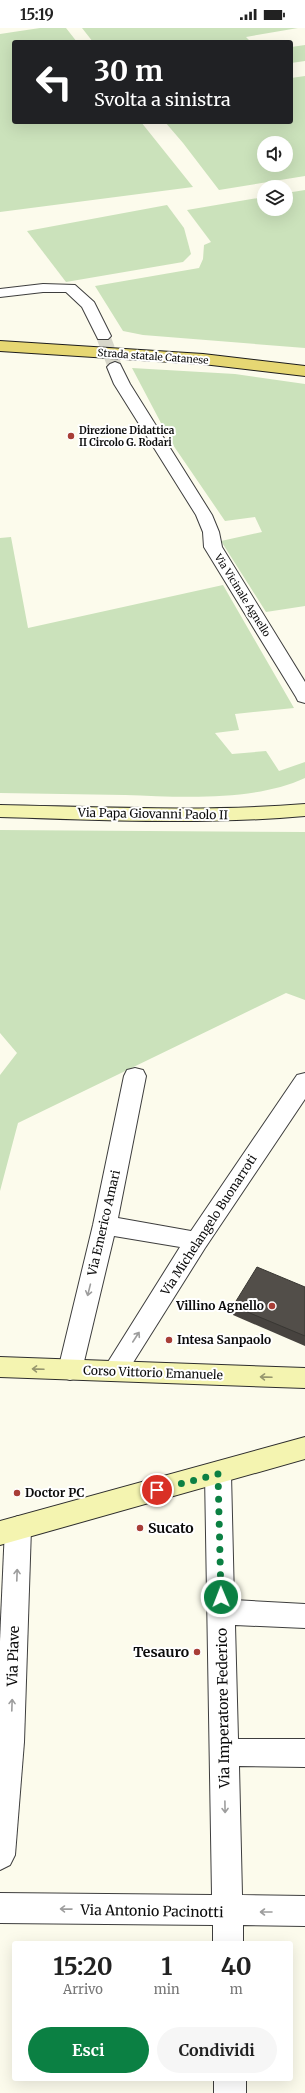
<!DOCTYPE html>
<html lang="it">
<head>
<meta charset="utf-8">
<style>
  :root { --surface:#fff; --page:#f6f6f6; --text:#222; --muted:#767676; --accent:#0b8043 }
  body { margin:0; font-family:Merriweather,serif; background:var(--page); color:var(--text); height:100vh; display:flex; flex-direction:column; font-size:15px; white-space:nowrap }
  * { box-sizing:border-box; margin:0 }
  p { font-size:13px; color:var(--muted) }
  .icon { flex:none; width:22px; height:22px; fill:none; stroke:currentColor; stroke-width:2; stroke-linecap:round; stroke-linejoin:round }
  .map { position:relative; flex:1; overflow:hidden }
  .side { position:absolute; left:12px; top:1913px; width:281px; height:140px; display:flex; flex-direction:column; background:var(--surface); border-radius:4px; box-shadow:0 4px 16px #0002 }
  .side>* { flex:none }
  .banner { position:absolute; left:12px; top:12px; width:281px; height:84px; border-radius:4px; box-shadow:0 4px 16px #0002; background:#202124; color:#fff; overflow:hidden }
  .buttons { position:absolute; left:257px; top:108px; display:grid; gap:8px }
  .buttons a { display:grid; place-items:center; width:36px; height:36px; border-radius:50%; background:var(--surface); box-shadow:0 4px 16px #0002; font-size:20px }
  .pin { position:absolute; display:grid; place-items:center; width:34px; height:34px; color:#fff; margin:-17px; border:2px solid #fff; border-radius:50%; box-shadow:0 1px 4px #0007 }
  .me { position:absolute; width:44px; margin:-22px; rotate:359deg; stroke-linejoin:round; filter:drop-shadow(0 0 3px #0008) }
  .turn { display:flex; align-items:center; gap:14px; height:84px; padding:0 16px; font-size:18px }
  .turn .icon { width:52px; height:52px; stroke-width:2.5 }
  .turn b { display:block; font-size:28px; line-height:34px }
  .eta { display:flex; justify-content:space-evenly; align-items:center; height:68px; text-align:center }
  .eta b { font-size:24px; font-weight:700; line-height:28px }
  .primary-button { display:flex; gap:8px; margin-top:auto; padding:8px 16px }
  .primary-button a { flex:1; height:46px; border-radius:24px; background:var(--accent); color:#fff; font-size:16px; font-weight:700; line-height:46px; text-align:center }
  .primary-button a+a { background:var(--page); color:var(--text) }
  .status { display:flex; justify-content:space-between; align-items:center; height:28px; padding:0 20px; background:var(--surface); direction:ltr }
  .status svg { height:11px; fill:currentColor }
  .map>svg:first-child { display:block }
  .green { fill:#cbe2bb; fill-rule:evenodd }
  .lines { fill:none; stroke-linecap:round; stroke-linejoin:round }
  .street-tunnel { stroke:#d8d7ca; stroke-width:14; stroke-dasharray:14 7; stroke-linecap:butt }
  .street-casing { stroke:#3e3e3e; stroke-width:2 }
  .secondary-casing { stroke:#2d2d2d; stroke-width:2 }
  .primary-casing { stroke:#1c1c1c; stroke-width:2 }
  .street { fill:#fff; fill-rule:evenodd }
  .secondary { fill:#f4f4b0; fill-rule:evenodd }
  .primary { fill:#e6d773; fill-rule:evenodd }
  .wall { fill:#47433f }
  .building { fill:#524e49; stroke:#393733 }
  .oneway { stroke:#9d9d9d }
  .oneway2 { stroke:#97976e }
  .route { stroke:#0b8043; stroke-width:7; stroke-dasharray:0 12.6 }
  .poi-dot { fill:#a83e37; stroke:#fff; stroke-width:1.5 }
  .labels { text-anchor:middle; stroke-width:4; stroke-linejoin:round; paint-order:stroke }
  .far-street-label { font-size:10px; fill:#0b0b0b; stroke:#fff }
  .far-poi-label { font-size:10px; font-weight:bold; fill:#0b0b0b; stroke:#fff; text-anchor:start }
  .street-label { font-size:12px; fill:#0b0b0b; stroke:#fff }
  .poi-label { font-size:12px; font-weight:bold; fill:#0b0b0b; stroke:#fff; text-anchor:start }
  .near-poi-label { font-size:14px; font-weight:bold; fill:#0b0b0b; stroke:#fff; text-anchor:start }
  .near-street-label { font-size:14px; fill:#0b0b0b; stroke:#fff }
</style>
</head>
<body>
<div class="status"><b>15:19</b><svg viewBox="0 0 49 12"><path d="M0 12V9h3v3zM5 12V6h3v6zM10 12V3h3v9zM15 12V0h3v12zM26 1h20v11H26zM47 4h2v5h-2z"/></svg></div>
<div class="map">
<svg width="305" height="2065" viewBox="0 0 305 2065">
  <rect width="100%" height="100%" fill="#fcfbec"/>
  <!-- green -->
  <g class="green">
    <path d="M40,0H66L77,14H14V94H141L193,159L0,184V6Z"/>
    <path d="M82,0H298L246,9L251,14H93Z"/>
    <path d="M305,17V33L291,35V19Z"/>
    <path d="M305,48V148L219,162L183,115L165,94H291V50ZM264,115H286V137H264Z"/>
    <path d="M305,162V320L143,307L123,303L95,258L199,240L203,231L204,217L211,214L187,182L264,169V181H286V165Z"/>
    <path d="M167,177L184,200L191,226L183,234L66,254L27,203Z"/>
    <path d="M132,340L235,346L305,356V578L266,584L221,513L262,504L255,489L225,493L171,414Z"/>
    <path d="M11,509L28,600L223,557L294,680L235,686L239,702L215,705L232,726L266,723L279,743L305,734V750C253,774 181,769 125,767C83,766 42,766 0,765V510Z"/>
    <path d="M0,802L305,804V972L286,965L18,1095L0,1163V1047L17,1025L0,1005Z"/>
  </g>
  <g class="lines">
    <!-- street-tunnel -->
    <path class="street-tunnel" d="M103,308L115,339"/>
    <defs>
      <g id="street">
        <path d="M43,256L75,257L94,274L111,308L108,311H98L82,279L66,264H43L0,269V261Z"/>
        <path d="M115,334L120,336L130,356L212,487L219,504L222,519L305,654V675L298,673L296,669L204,519L203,504L196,487L114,356L107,339L110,336Z"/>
        <path d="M135,1040L143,1042L146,1048L118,1190L191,1203L297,1047L305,1045V1071L205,1220L124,1349L115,1352L106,1349L103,1342L180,1219L114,1208L82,1342L79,1349L70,1352L61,1349L58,1342L93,1197L124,1048L127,1042Z"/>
        <path d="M218,1435L227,1438L231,1446L234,1572L305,1576V1600L235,1597L238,1711H305V1739L239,1738L242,1867L305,1868V1898L243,1897V1915H213V1897L0,1895V1865L212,1867L205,1446L209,1438Z"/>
        <path d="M18,1488L27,1492L31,1500L24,1714L15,1827L10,1837L0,1842V1613L5,1500L9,1492Z"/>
        <rect x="214" y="2051" width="32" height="14"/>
      </g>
      <g id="secondary">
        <path d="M305,776V788C203,797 102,792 0,789V777C102,779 203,784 305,776Z"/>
        <path d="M0,1329L305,1340V1360L0,1349Z"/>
        <path d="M305,1409V1431L0,1517V1493Z"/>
      </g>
      <path id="primary" d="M0,313L203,326L305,338V348L203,336L0,323Z"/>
    </defs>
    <!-- street casing -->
    <use href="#street" class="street-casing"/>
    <!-- secondary casing -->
    <use href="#secondary" class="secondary-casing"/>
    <!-- primary casing -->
    <use href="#primary" class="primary-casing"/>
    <!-- street -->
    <use href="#street" class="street"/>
    <!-- secondary -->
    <use href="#secondary" class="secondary"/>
    <!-- primary -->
    <use href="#primary" class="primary"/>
  </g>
  <!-- wall -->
  <path class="wall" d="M305,1259V1318L233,1287V1278Z"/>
  <!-- building -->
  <path class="building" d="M257,1239L305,1259V1308L233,1278Z"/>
  <!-- one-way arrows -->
  <defs><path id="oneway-shaft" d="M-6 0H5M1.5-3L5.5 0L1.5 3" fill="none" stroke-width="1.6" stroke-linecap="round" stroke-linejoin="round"/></defs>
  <g class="oneway">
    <use href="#oneway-shaft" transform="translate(89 1262) rotate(104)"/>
    <use href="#oneway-shaft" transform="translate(136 1309) rotate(-57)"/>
    <use href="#oneway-shaft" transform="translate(17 1547) rotate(-88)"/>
    <use href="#oneway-shaft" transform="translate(12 1677) rotate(-88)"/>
    <use href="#oneway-shaft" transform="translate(225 1779) rotate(89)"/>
    <use href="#oneway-shaft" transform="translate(66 1881) rotate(-179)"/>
    <use href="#oneway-shaft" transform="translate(266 1884) rotate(180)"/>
  </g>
  <g class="oneway2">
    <use href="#oneway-shaft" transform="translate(38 1341) rotate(-178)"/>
    <use href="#oneway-shaft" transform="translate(266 1349) rotate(-178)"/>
  </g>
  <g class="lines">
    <!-- route -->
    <path class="route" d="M157,1462L218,1446L221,1569"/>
  </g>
  <!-- markers -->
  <g class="poi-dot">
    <circle cx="71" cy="408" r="4"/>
    <circle cx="272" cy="1278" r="4"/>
    <circle cx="169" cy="1312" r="4"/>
    <circle cx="17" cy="1465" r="4"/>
    <circle cx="140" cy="1500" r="4"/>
    <circle cx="197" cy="1624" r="4"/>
  </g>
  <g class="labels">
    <!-- far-street labels -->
    <g class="far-street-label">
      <text transform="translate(153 328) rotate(4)" y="4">Strada statale Catanese</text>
      <text transform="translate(243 567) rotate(58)" y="4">Via Vicinale Agnello</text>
    </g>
    <!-- far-poi labels -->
    <g class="far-poi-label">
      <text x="79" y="406">Direzione Didattica<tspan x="79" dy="12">II Circolo G. Rodari</tspan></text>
    </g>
    <!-- street labels -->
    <g class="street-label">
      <text transform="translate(153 786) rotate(1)" y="4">Via Papa Giovanni Paolo II</text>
      <text transform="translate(104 1195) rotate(-77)" y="4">Via Emerico Amari</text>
      <text transform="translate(209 1197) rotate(-57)" y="4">Via Michelangelo Buonarroti</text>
      <text transform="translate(153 1345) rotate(2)" y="4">Corso Vittorio Emanuele</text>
    </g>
    <!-- poi labels -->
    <g class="poi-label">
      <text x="264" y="1282" text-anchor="end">Villino Agnello</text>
      <text x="177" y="1316">Intesa Sanpaolo</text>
      <text x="25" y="1469">Doctor PC</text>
    </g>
    <!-- near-poi labels -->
    <g class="near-poi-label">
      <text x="148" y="1505">Sucato</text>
      <text x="189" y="1629" text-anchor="end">Tesauro</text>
    </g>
    <!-- near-street labels -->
    <g class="near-street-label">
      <text transform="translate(13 1628) rotate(-88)" y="5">Via Piave</text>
      <text transform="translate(223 1680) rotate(-91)" y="5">Via Imperatore Federico</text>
      <text transform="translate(152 1883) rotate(1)" y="5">Via Antonio Pacinotti</text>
    </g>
  </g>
</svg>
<div class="buttons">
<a><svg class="icon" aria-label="sound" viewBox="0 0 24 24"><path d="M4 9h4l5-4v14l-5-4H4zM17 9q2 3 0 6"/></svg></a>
<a><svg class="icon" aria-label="layers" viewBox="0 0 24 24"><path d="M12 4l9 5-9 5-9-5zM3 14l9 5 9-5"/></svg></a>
</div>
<div class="pin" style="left:157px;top:1462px;background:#d93025"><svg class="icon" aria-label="arrive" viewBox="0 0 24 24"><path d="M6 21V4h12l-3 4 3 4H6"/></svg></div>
<svg class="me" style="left:221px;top:1569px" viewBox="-20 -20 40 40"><circle r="17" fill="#0b8043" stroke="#fff" stroke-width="3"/><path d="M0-11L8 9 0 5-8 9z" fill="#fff"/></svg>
<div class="banner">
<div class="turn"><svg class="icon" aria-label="left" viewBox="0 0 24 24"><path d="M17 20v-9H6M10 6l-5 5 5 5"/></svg><div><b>30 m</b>Svolta a sinistra</div></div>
</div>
<section class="side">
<div class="eta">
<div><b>15:20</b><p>Arrivo</p></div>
<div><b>1</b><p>min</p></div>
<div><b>40</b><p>m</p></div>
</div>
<div class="primary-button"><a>Esci</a><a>Condividi</a></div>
</section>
</div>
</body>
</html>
